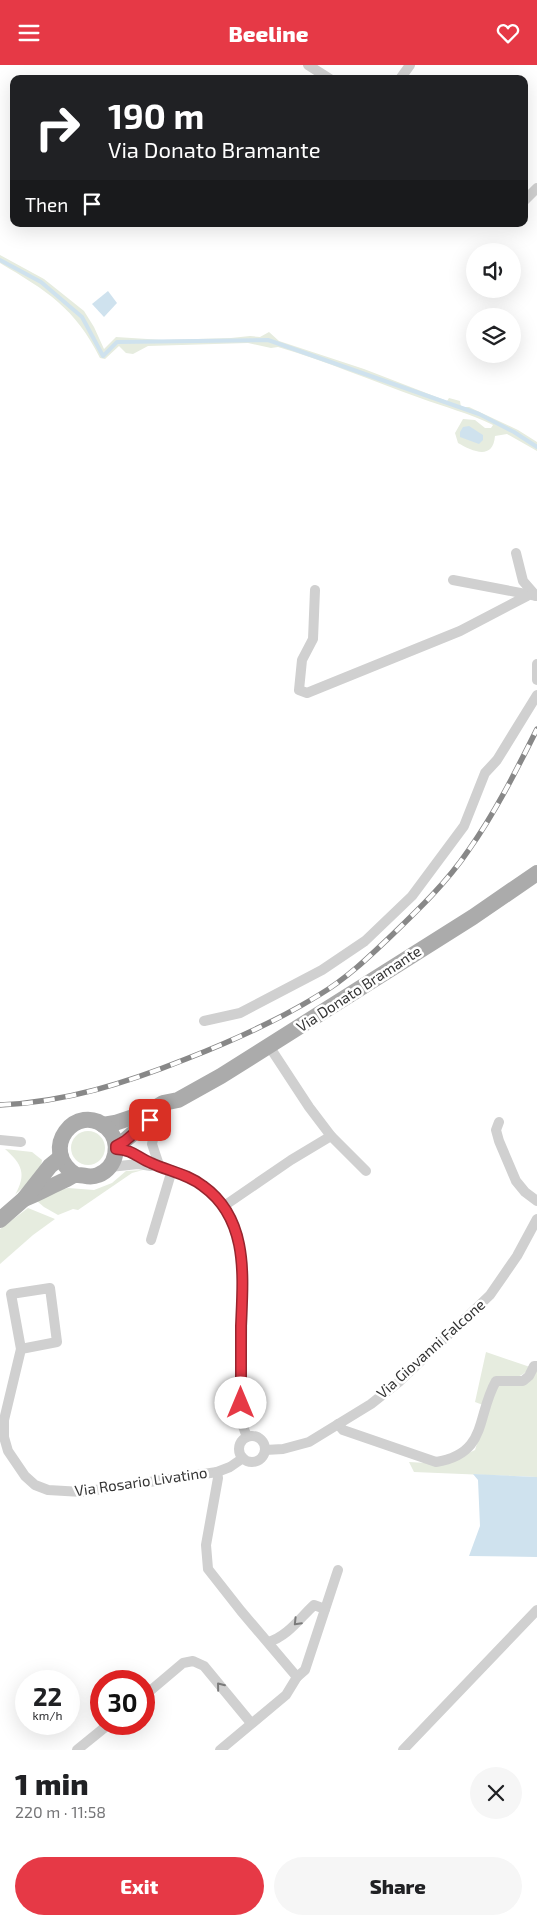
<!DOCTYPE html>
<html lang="en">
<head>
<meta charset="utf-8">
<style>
  :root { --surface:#fff; --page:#f6f6f6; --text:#202124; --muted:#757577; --accent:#e63946 }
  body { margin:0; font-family:"Exo 2",sans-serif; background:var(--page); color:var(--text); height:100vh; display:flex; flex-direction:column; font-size:19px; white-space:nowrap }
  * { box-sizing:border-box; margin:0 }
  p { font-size:16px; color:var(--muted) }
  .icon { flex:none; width:28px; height:28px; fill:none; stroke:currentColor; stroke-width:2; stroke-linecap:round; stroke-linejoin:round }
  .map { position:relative; height:1685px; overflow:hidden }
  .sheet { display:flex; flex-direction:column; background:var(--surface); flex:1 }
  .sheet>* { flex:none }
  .banner { position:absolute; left:10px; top:10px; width:518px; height:152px; border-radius:10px; box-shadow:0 5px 20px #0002; background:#202124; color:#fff; overflow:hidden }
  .fabs { position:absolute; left:466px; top:178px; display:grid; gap:10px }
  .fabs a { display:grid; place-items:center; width:55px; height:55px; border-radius:50%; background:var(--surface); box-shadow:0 5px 20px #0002; font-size:25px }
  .speed { position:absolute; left:15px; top:1605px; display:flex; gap:10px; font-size:25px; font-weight:700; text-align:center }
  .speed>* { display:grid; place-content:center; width:65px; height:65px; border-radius:50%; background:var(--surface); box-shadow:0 5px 20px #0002; line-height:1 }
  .speed small { font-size:12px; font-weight:400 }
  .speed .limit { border:8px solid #d22; background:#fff; color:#111 }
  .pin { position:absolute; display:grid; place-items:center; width:42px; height:42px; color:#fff; margin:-21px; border-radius:10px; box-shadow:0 2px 8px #0006 }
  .me { position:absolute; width:55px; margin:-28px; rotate:0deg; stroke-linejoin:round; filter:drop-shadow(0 0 4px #0008) }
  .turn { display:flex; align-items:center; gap:18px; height:105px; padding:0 15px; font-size:22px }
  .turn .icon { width:65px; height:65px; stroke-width:2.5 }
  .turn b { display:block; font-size:35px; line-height:42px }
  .then { display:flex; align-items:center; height:48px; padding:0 15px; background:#0003; gap:10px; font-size:19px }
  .round { display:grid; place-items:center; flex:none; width:52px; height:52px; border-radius:26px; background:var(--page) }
  .headline { display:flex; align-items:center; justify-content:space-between; height:85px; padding:0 15px }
  h1 { font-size:30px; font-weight:800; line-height:38px }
  .cta { display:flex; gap:10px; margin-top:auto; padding:10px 15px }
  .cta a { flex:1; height:58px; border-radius:30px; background:var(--accent); color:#fff; font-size:20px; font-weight:800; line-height:58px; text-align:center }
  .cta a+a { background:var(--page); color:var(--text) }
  header { display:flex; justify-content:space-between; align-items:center; height:65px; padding:0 15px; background:var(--accent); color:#fff; font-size:22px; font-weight:800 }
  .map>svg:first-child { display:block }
  .green { fill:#e6ecdf }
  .water { fill:#cfe2ee }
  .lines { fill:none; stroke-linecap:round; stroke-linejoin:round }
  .stream { stroke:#cfe2ee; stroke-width:4 }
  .street { stroke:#d0d0d0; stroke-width:10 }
  .primary { stroke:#ababab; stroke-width:16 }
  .rail-casing { stroke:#888; stroke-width:5.5 }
  .rail { stroke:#fff; stroke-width:4; stroke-dasharray:11; stroke-linecap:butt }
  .oneway { stroke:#7a7a7a }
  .route-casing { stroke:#96252e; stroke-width:12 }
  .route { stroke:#e63946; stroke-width:9 }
  .labels { text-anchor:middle; stroke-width:5; stroke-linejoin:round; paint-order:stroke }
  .street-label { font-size:15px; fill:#333; stroke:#fff }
</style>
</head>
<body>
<header><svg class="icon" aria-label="menu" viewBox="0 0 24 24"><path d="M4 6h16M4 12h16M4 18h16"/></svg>Beeline<svg class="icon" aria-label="heart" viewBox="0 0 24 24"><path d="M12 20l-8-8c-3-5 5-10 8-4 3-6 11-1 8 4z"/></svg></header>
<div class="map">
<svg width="537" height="1685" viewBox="0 0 537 1685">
  <rect width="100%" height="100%" fill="#fff"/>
  <!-- green -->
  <g class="green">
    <path d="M0,190L44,214L84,246L94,262L104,284L116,272L163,275L231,273L250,271L260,272L269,267L279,276L364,304L447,336L449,333L460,336L461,342H469L518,365L537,377V386L507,369L495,371C493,396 472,386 458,378L455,368L463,354L475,355L485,363H491L493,360C469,348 444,342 420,333C372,316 326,296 278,282L271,283L248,278L148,281L133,289L126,288L119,281L105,294L100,293C75,243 47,226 0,198Z"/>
    <circle cx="88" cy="1083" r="17"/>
    <path d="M5,1084L32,1087L42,1095C41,1109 25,1120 15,1130C27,1109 22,1099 5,1084Z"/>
    <path d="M143,1105L132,1108L78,1145L73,1144L58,1150L44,1142L37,1136L60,1125L68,1123L94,1125L112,1118L126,1106Z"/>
    <path d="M28,1143L55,1154L33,1170L0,1199V1164Z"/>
    <path d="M486,1287L530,1302C523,1312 516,1313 504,1312L483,1340L475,1337Z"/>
    <path d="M537,1306V1412L414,1407L409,1397L446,1399L475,1385L494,1324L499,1316L509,1320Z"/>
  </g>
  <!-- water -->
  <g class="water">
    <path d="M108,226L117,238L104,252L92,239Z"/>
    <path d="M469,361L483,370V375L479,379L460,372V367L463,362Z"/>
    <path d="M473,1409L537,1412V1492L469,1491L480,1461L478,1415Z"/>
  </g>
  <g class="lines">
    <!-- stream -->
    <path class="stream" d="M0,195L41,217L82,252L103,291L117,277L268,275L479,349L514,367L537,382"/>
    <!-- street -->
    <g class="street">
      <path d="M308,0L330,14"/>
      <path d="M400,14L410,0"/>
      <path d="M524,136L537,123"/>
      <path d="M516,488L523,516L536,531"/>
      <path d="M453,515L537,531"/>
      <path d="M315,525L313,574L302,595L299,625L307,628L460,566L527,531"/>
      <path d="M537,599V615"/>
      <path d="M204,956L240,948L322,905L365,876L412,831L464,761L485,708L497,695L537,630"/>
      <path d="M269,981L309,1042L331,1071L366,1106"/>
      <path d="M158,1052L152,1079L159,1100"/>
      <path d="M499,1057L496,1065L499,1076L516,1116L525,1127L537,1136"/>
      <path d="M0,1075L21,1077"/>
      <path d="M116,1084C134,1085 136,1092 151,1098C164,1104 178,1106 191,1113C226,1132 240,1167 243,1205L241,1356L247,1372"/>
      <path d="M110,1102L138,1099L151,1101"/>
      <path d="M224,1141L291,1095L331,1071"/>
      <path d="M151,1175L172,1105"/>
      <path d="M21,1284L57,1277L50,1223L11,1229L21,1284L4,1355V1372L8,1386L25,1411L35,1420L48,1425L82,1427L217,1407L230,1402L243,1393"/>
      <path d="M338,1359L343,1365L436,1397C488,1389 476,1351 496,1316H523L529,1311L534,1301H537"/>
      <circle cx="252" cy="1384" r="13"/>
      <path d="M265,1385L283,1384L309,1377L371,1339L400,1316L490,1230L517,1191L537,1154"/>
      <path d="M217,1407L218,1413L206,1480L208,1504L241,1546L297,1612L305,1605L338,1505"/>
      <path d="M268,1577C287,1572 300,1553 314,1540L325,1544"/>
      <path d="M144,1631L183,1598L193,1596L204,1601L251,1658"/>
      <path d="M77,1685L109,1659"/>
      <path d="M220,1685L286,1630L297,1612"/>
      <path d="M403,1685L537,1545"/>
    </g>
    <!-- primary -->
    <g class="primary">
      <path d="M103,1060L115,1058L148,1047L163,1038L178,1035L221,1011L473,852L537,808"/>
      <path d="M116,1081C126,1076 131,1069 140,1063C147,1057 154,1054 162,1050"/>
      <path d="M24,1134C38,1129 51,1121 65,1115C68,1114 72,1110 76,1110C83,1109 89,1114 98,1110C117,1103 122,1077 107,1063C77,1035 37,1085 76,1110"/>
      <path d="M0,1155L24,1134L50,1101L61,1092"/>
    </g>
    <defs>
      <path id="rail" d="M0,1040C66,1037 126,1018 186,994C232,976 277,956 319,930C346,914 369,892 392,870C419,844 447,817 468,786C495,748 516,706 537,664"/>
    </defs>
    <!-- rail casing -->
    <use href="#rail" class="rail-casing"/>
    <!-- rail -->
    <use href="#rail" class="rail"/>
  </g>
  <!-- one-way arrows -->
  <defs><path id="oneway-chevron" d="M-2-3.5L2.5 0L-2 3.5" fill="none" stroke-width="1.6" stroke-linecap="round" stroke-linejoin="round" transform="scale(1.25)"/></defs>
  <g class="oneway">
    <use href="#oneway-chevron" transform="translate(297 1557) rotate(134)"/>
    <use href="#oneway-chevron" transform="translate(220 1621) rotate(-129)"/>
  </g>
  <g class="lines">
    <defs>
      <path id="route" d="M150,1055L125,1076L116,1081V1084C134,1085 136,1092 151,1098C168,1106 188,1109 203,1121C249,1154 243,1211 241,1261C241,1287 241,1312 241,1338"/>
    </defs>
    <!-- route casing -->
    <use href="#route" class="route-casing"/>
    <!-- route -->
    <use href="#route" class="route"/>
  </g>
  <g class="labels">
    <!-- street labels -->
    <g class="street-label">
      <text transform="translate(359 924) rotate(-33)" y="5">Via Donato Bramante</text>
      <text transform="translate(431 1284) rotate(-42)" y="5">Via Giovanni Falcone</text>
      <text transform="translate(141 1417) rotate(-8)" y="5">Via Rosario Livatino</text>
    </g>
  </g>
</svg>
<div class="fabs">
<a><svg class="icon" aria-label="sound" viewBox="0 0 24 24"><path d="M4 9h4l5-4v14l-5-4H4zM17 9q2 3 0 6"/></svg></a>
<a><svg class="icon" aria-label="layers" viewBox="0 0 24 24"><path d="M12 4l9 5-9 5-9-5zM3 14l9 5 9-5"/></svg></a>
</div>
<div class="speed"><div>22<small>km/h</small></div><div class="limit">30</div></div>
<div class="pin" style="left:150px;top:1055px;background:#d93025"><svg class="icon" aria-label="arrive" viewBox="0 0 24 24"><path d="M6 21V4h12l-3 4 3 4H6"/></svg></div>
<svg class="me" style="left:241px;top:1338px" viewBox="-20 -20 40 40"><circle r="19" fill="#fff"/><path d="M0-13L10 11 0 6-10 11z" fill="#e63946"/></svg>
<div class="banner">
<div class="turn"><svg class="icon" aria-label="right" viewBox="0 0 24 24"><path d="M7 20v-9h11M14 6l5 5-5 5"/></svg><div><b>190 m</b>Via Donato Bramante</div></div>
<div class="then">Then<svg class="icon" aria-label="arrive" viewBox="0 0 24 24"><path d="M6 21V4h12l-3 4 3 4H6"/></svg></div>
</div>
</div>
<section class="sheet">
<div class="headline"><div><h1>1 min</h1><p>220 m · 11:58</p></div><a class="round"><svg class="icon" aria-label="close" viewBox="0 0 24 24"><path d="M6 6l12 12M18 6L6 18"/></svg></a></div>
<div class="cta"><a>Exit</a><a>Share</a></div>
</section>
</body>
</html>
